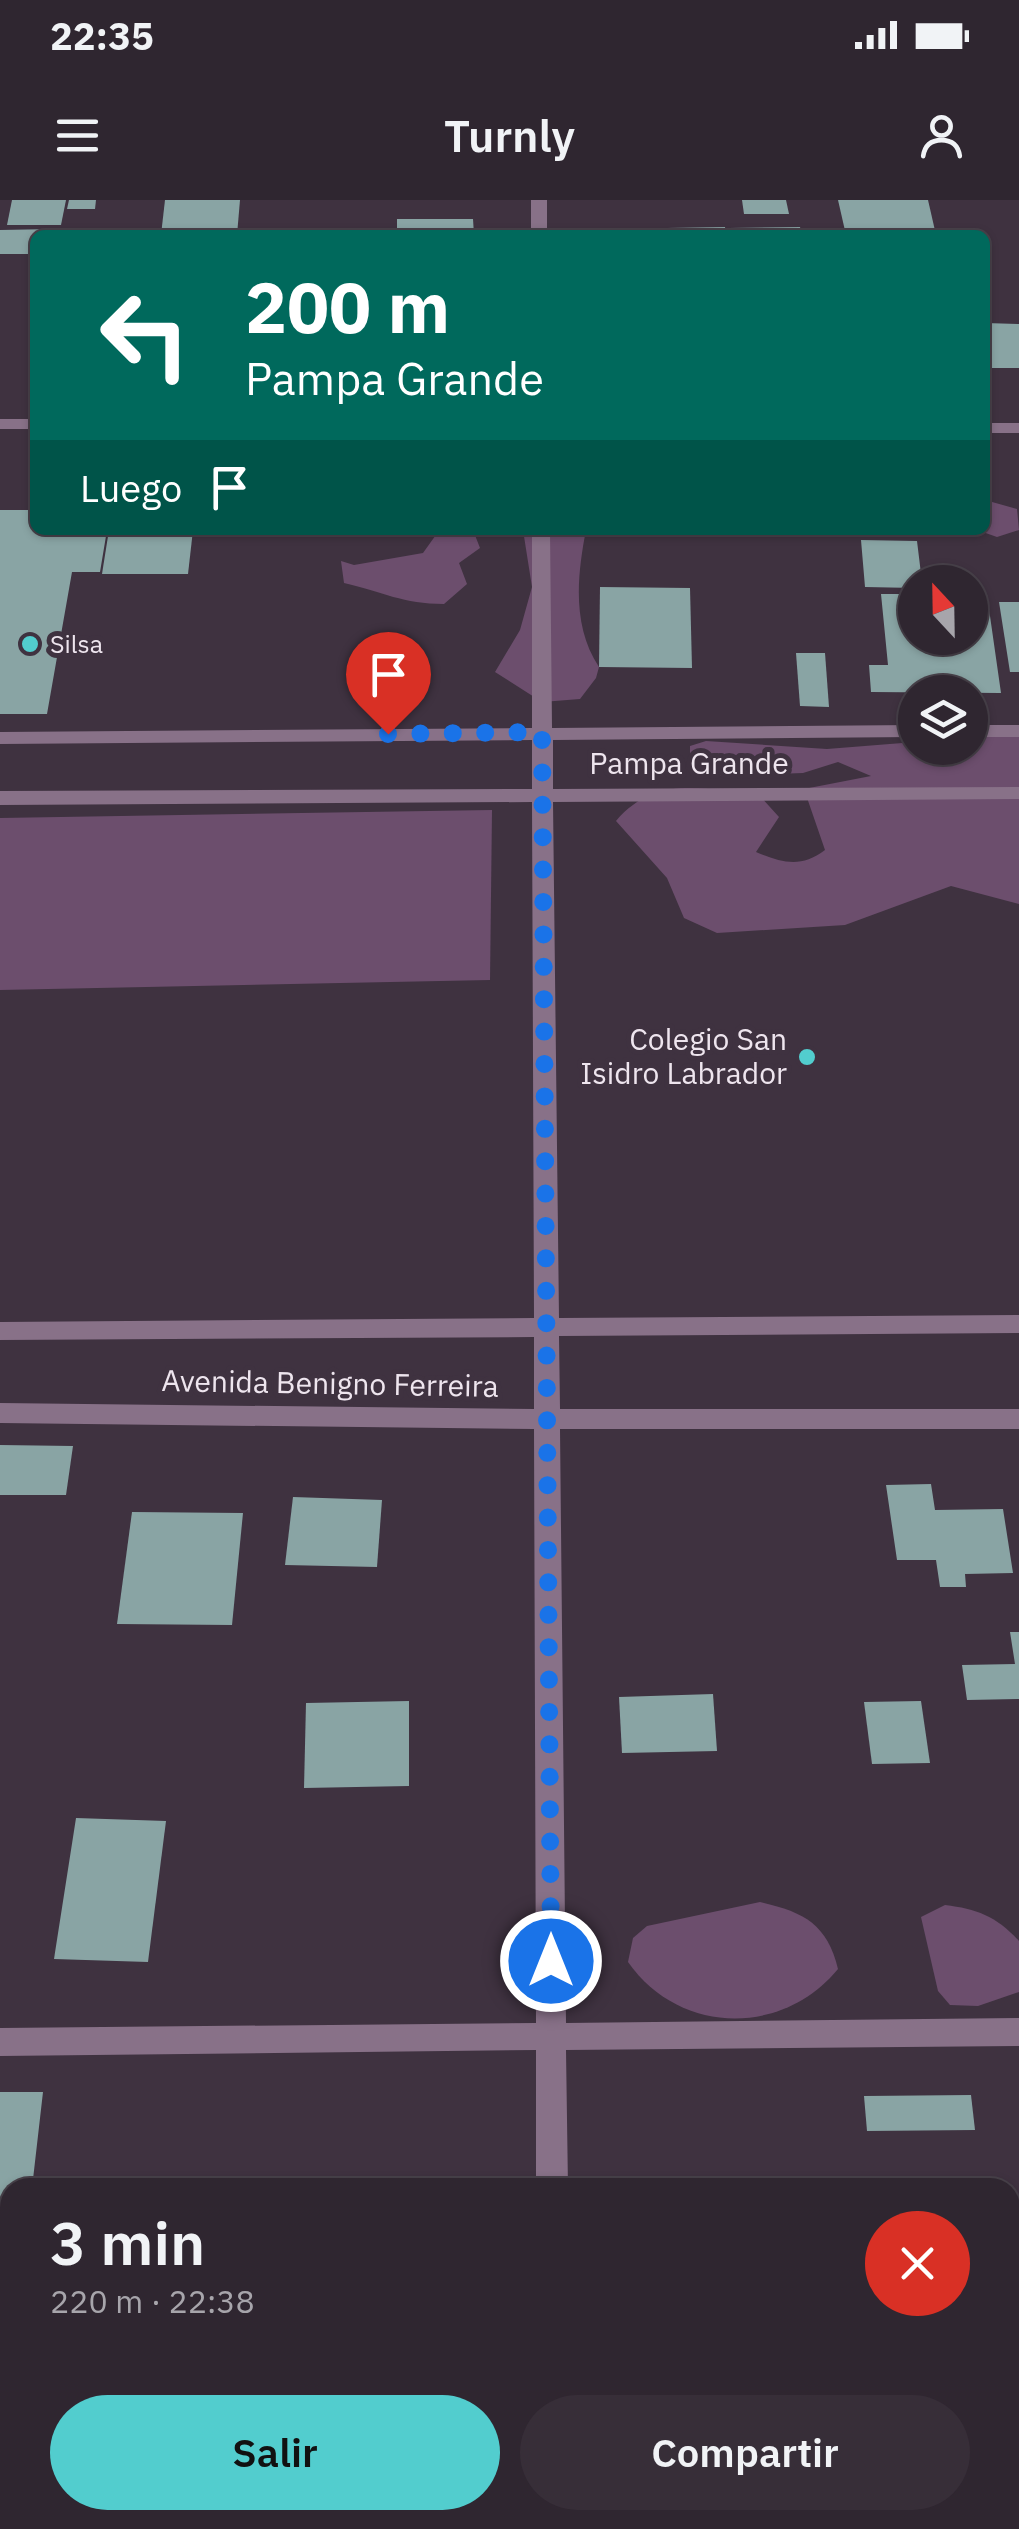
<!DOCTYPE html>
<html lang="es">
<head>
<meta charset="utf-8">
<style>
  :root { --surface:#2f2630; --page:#372e38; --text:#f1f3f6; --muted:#a7a5ab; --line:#4a434c; --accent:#52cdce }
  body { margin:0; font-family:"IBM Plex Sans",sans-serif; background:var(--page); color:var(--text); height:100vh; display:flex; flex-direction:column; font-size:38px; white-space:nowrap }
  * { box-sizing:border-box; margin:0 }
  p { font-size:32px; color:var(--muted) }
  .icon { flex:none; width:55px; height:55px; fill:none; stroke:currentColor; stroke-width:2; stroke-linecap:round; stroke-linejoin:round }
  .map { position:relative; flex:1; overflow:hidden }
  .sheet { position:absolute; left:0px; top:1978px; width:1020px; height:352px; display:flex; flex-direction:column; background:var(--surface); border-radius:30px 30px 0 0; box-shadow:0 2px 8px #0004,0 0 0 2px var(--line) }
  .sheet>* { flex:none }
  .guide { position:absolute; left:30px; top:30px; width:960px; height:305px; border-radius:15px; box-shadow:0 2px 8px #0004,0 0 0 2px var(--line); background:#00695c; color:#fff; overflow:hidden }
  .needle { width:65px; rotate:338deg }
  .tools { position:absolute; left:898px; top:365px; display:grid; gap:20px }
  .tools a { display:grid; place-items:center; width:90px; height:90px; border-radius:50%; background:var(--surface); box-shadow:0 2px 8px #0004,0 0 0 2px var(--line); font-size:50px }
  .pin { position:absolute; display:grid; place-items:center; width:85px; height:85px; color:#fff; margin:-102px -42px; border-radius:50% 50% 50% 0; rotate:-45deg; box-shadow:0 0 10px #0007 }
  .pin .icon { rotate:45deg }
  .me { position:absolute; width:110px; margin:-55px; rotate:0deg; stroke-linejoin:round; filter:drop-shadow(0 0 8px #0008) }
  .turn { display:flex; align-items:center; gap:35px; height:210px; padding:0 50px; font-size:45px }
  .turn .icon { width:130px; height:130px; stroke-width:2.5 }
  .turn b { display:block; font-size:70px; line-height:85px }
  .then { display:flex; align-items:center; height:95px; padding:0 50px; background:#0003; gap:20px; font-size:38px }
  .round { display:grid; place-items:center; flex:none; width:105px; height:105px; border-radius:52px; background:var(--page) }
  .summary { display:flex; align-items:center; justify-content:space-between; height:170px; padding:0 50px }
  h1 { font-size:60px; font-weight:600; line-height:75px }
  .button { display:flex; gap:20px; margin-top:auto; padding:20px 50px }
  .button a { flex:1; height:115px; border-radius:60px; background:var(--accent); color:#111; font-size:40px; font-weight:600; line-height:115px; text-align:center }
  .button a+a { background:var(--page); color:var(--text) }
  .status { display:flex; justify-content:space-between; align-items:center; height:70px; padding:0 50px; background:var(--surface); direction:ltr }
  .status svg { height:28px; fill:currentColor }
  header { display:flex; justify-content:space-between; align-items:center; height:130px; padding:0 50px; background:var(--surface); font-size:45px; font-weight:600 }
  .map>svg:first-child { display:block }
  .green { fill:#6c4e6d }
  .building { fill:#89a4a4 }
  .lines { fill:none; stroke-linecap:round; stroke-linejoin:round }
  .minor { fill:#887188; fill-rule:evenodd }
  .route { stroke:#1a73e8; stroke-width:18; stroke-dasharray:0 32.4 }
  .poi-dot { fill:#52cdce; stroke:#3f3240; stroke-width:4 }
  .labels { text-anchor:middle; stroke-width:10; stroke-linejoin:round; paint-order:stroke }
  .far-poi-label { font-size:25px; fill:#eee5ee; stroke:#3f3240; text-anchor:start }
  .street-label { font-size:30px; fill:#eee5ee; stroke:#3f3240 }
  .poi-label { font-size:30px; fill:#eee5ee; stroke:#3f3240; text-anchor:end }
</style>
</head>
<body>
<div class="status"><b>22:35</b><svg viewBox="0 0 49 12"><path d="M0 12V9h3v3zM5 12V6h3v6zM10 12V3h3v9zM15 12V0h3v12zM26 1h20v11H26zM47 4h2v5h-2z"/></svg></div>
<header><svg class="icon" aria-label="menu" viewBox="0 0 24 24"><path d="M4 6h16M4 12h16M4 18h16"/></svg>Turnly<svg class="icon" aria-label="person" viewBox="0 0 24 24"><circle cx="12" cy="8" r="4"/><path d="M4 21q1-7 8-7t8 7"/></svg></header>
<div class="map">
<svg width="1019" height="2329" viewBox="0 0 1019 2329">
  <rect width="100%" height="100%" fill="#3f3240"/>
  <!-- green -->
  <g class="green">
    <path d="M985,300L1017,309L1019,330L997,337L977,330H985Z"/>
    <path d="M453,330H473L480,348L459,363L467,384L444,404C403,404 383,392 344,383L341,361L354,365L423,353L438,332Z"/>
    <path d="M523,330H586C577,376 572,426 599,467L596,478L580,499L542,502L495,472L520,430L532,387Z"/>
    <path d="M1019,535V704L951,686L845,725L717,733L684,718L667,678L616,621C656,574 706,589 760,596L779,617L756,652C783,663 801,668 825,650L804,589L871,576L838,562L803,573L719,576L690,558V546L706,541L827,549L915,542V548H970V538Z"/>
    <path d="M492,610L490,780L0,790V618Z"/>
    <path d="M760,1702C804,1712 827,1724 838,1769C782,1837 679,1835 628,1762L633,1738L647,1726Z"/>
    <path d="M945,1705C977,1709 996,1716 1019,1741V1792L978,1806L950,1805L938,1791L921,1717Z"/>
  </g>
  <!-- building -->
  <g class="building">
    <path d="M12,0H66L61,25H7Z"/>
    <path d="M69,0H96L95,9H67Z"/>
    <path d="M165,0H240L237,35H161Z"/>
    <path d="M742,0H786L789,14H744Z"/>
    <path d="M838,0H928L936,35H846Z"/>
    <path d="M397,19H473L474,35H397Z"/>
    <path d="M725,27L726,35H668L667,28Z"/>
    <path d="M800,27L802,35H730L729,28Z"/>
    <path d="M55,29L54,35H35V54H0V30Z"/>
    <path d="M985,123L1019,124V168H985Z"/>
    <path d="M0,310H35V330H107L100,372H72L47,514H0Z"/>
    <path d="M109,330H193L188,374H102Z"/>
    <path d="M861,340L917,341L922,382H915V388L865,387Z"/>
    <path d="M600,387L690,388L692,468L599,467Z"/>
    <path d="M881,394H915V438H970V395H987L1001,493L871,492L869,465H888Z"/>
    <path d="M999,402H1019V472H1010Z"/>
    <path d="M796,453H825L829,507L800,506Z"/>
    <path d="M0,1245L73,1246L66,1295H0Z"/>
    <path d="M931,1284L935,1310L1003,1309L1013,1373L965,1374L966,1387H940L936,1360H897L886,1285Z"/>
    <path d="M293,1297L382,1300L377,1367L285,1365Z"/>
    <path d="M132,1312L243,1313L232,1425L117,1424Z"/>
    <path d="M1010,1432H1019V1499L967,1500L962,1465L1015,1464Z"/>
    <path d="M713,1494L717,1551L622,1553L619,1497Z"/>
    <path d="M409,1501V1586L304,1588L306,1503Z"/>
    <path d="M921,1501L930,1563L872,1564L864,1502Z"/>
    <path d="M76,1618L166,1621L148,1762L54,1759Z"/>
    <path d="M0,1892H43L32,1988H10L9,2205H0Z"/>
    <path d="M971,1895L975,1930L867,1931L864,1896Z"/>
    <path d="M1010,2214H1013L1018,2267H1010Z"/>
    <path d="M1019,2269V2329H911L910,2320H1010V2270Z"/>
    <path d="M4,2277H10V2320H350V2329H0Z"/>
  </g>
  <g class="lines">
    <!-- minor -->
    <g class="minor">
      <rect x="531" y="0" width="16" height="35"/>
      <rect x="0" y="219" width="35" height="10"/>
      <rect x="985" y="223" width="34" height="10"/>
      <path d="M532,330H550L552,528L915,525V537L553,540V589L1019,587V599L553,602L559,1118L1019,1115V1133L559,1136L560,1209H1019V1229H560L566,1823L1019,1818V1846L566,1850L568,1988H536V1850L0,1856V1828L536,1823L534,1229L0,1223V1203L534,1209V1137L0,1140V1122L534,1118L532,602L0,605V591L532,589V540L0,544V532L532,528Z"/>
      <rect x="970" y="525" width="49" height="12"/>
      <rect x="538" y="2320" width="34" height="9"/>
    </g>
  </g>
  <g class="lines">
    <!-- route -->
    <path class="route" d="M388,534L542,532L551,1761"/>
  </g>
  <!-- markers -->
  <g class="poi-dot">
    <circle cx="30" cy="444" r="10"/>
    <circle cx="807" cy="857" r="10"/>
  </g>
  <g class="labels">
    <!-- far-poi labels -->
    <g class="far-poi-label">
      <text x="50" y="453">Silsa</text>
    </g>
    <!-- street labels -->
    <g class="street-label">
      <text x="689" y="574">Pampa Grande</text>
      <text transform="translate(330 1184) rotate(1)" y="10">Avenida Benigno Ferreira</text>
    </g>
    <!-- poi labels -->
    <g class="poi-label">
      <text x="787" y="850">Colegio San<tspan x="787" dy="34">Isidro Labrador</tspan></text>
    </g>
  </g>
</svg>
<div class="tools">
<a><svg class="needle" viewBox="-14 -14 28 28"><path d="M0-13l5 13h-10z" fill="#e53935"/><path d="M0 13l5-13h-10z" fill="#a7a5ab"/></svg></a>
<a><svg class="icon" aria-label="layers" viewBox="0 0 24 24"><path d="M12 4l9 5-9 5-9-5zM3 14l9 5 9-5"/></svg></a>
</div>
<div class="pin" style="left:388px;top:534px;background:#d93025"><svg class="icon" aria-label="arrive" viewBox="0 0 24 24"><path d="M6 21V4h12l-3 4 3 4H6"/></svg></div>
<svg class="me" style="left:551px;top:1761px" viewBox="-20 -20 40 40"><circle r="17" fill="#1a73e8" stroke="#fff" stroke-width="3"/><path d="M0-11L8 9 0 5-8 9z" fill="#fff"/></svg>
<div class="guide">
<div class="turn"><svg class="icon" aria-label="left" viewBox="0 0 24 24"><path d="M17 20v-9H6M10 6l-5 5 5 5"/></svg><div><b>200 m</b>Pampa Grande</div></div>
<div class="then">Luego<svg class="icon" aria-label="arrive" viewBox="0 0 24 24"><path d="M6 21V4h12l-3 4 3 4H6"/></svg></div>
</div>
<section class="sheet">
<div class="summary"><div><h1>3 min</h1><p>220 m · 22:38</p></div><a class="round" style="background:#d93025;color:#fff"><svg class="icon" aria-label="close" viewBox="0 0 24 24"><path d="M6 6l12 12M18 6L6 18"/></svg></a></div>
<div class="button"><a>Salir</a><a>Compartir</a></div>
</section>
</div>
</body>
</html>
